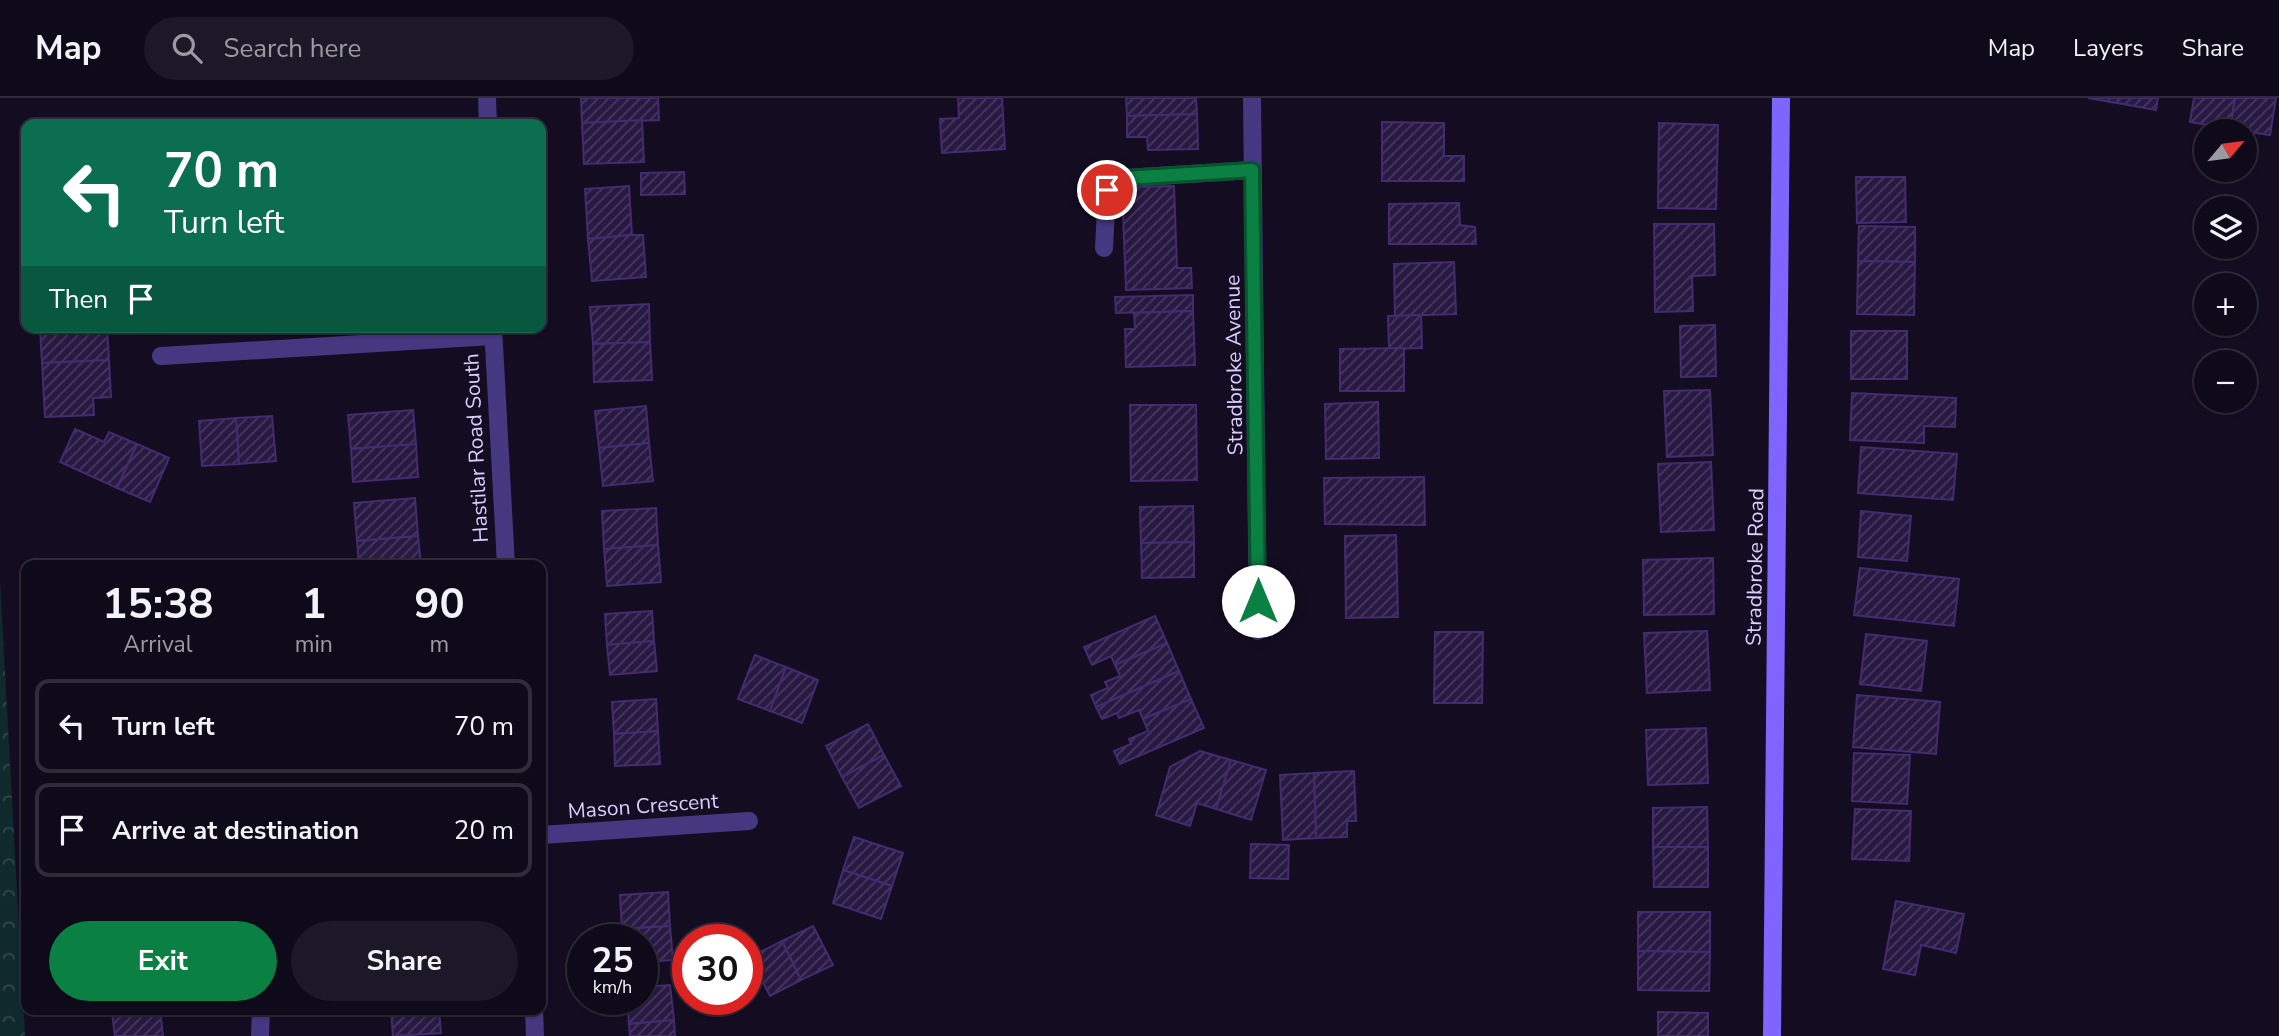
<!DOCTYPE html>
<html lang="en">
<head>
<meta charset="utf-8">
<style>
  :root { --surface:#0f0a1a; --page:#1d1827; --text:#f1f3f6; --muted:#9b9aa2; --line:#2f2b39; --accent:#0b8043 }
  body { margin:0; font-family:"Nunito Sans",sans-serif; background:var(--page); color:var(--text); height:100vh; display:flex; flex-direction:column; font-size:26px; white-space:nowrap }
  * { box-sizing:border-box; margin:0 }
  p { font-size:23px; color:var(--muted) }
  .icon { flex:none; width:38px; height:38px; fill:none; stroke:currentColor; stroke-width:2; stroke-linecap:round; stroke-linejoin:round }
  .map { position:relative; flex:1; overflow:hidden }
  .panel { position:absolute; left:21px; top:462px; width:525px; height:455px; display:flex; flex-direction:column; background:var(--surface); border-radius:14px; box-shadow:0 2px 5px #0004,0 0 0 2px var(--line) }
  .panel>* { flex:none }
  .top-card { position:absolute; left:21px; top:21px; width:525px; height:214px; border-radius:14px; box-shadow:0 2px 5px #0004,0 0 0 2px var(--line); background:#0b6e4f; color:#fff; overflow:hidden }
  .needle { width:46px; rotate:61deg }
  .tools { position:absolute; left:2194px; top:21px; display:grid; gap:14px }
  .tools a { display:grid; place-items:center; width:63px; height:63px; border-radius:50%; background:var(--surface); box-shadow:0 2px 5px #0004,0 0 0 2px var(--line); font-size:35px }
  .speed { position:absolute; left:567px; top:826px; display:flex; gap:14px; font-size:35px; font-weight:700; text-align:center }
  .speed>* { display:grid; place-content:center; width:91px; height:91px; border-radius:50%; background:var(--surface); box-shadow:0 2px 5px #0004,0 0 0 2px var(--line); line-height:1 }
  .speed small { font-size:18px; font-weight:400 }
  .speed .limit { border:10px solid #d22; background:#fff; color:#111 }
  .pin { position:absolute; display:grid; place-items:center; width:60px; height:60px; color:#fff; margin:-30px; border:4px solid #fff; border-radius:50%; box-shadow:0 2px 7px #0007 }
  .me { position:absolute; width:77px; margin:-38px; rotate:0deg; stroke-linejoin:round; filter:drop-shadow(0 0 5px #0008) }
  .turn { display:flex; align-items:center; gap:24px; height:147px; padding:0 28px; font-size:32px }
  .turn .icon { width:91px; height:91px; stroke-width:2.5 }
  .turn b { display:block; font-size:49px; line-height:60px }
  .then { display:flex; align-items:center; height:66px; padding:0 28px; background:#0003; gap:14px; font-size:26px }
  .eta { display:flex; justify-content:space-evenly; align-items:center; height:119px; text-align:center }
  .eta b { font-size:42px; font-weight:700; line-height:49px }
  .button { display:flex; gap:14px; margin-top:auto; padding:14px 28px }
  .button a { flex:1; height:80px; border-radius:42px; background:var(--accent); color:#fff; font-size:28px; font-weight:700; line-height:80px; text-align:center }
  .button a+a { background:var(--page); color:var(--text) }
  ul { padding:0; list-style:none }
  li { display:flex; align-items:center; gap:21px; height:94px; margin:0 14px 10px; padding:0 14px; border:4px solid var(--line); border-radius:14px }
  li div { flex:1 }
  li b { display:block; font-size:26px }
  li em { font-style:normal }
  header { display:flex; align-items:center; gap:42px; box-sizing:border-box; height:98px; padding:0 35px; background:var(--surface); border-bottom:2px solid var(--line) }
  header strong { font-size:33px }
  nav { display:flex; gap:38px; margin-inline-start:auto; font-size:24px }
  .search { width:490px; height:63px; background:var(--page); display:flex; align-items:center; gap:18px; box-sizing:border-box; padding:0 24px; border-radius:38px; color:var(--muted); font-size:26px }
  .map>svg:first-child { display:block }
  .forest { fill:url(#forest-crowns) }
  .building { fill:url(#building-hatch); stroke:#422b6f; stroke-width:2 }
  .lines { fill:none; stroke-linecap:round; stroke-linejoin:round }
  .lane { stroke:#453881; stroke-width:18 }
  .street { stroke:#453881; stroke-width:18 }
  .secondary { stroke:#7f65ff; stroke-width:18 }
  .route-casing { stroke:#07532c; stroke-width:18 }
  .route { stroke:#0b8043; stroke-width:12 }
  .labels { text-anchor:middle; stroke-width:5; stroke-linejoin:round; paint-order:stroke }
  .street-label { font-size:21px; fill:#dbceff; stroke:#140d22 }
</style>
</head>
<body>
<header>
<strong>Map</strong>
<div class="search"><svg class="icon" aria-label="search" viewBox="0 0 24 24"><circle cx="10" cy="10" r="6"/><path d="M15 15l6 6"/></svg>Search here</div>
<nav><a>Map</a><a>Layers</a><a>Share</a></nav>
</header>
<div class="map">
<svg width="2279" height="938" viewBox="0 0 2279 938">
  <defs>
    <pattern id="forest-crowns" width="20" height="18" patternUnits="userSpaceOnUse" patternTransform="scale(1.75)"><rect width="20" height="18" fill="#10292c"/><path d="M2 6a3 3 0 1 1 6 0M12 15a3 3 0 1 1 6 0" fill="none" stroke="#32474c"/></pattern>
    <pattern id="building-hatch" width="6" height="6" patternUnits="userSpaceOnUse" patternTransform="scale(1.75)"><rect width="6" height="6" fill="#281943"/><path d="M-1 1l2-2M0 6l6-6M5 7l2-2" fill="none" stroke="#47395f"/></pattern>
  </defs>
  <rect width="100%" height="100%" fill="#140d22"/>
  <!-- forest -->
  <path class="forest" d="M0,483L25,938H0Z"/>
  <!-- building -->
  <g class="building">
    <path d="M581,0H658L659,22L582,25Z"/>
    <path d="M958,0H1002L1005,51L942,55L940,21L959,20Z"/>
    <path d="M1126,0H1196L1197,16L1127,18Z"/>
    <path d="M2088,0H2118L2117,5Z"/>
    <path d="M2118,0H2158L2156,12L2117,5Z"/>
    <path d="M2194,0H2235L2230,31L2190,24Z"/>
    <path d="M2235,0H2276L2270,37L2230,31Z"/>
    <path d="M1197,16L1198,51L1148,52L1147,39H1127V18Z"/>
    <path d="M642,22L644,64L584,66L582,25Z"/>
    <path d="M1382,24L1444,25V58H1464V83H1382Z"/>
    <path d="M1659,25L1718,27L1716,111L1658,110Z"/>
    <path d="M684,74L685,96L641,97V75Z"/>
    <path d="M1856,79H1905L1906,124L1857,125Z"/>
    <path d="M629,88L632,137L588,141L585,91Z"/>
    <path d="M1174,88L1177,170H1191L1192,190L1126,192L1122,89Z"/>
    <path d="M1459,105L1460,127L1475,129L1476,146H1389V106Z"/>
    <path d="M1654,126H1714L1715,177L1692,178L1693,213L1655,214Z"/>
    <path d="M1859,128L1915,129V164L1858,163Z"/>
    <path d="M632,137H643L646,179L592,183L588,141Z"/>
    <path d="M1858,163L1915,164L1914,217L1857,216Z"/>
    <path d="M1454,164L1456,216L1395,218L1394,166Z"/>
    <path d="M1193,197V213L1116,215L1115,199Z"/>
    <path d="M649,206L650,244L593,246L590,209Z"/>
    <path d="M1193,213L1195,267L1126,269L1125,231H1135L1134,215Z"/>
    <path d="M1421,217L1422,250L1389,251L1388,218Z"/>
    <path d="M1715,227L1716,278L1681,279L1680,228Z"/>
    <path d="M40,229H107L109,262L42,265Z"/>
    <rect x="1851" y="233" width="56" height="48"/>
    <path d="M650,244L652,282L594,284L593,246Z"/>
    <path d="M1404,250V293H1340V251Z"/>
    <path d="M109,262L111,299L93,300L94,317L45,319L42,265Z"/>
    <path d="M1710,292L1713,357L1667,359L1664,293Z"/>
    <path d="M1852,295L1956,300L1955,329L1924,328V345L1850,342Z"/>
    <path d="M1378,304L1379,360L1326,361L1325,306Z"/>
    <path d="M1130,307H1196L1197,382L1131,383Z"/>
    <path d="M646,308L649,345L599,350L595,313Z"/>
    <path d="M413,312L416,346L351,351L348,317Z"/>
    <path d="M272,318L276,363L239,366L236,320Z"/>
    <path d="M236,320L239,366L202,368L199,323Z"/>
    <path d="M75,331L104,344L109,334L137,346L117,390L60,364Z"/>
    <path d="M649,345L653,383L603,388L599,350Z"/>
    <path d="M137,346L169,360L150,404L117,390Z"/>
    <path d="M416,346L418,379L353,384L351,351Z"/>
    <path d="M1861,349L1957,356L1953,402L1858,395Z"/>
    <path d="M1711,364L1714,432L1661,434L1658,366Z"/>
    <path d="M1424,379L1425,427L1325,426L1324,380Z"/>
    <path d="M415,400L418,438L357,443L354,405Z"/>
    <path d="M1193,408L1194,444L1141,445L1140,409Z"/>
    <path d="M656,410L658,447L604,451L602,413Z"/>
    <path d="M1861,413L1911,418L1907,463L1858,459Z"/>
    <path d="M1396,437L1398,519L1346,520L1345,438Z"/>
    <path d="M418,438L421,467H359L357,443Z"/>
    <path d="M1194,444V479L1142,480L1141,445Z"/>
    <path d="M658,447L661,484L607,488L604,451Z"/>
    <path d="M1713,460L1714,516L1644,517L1643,462Z"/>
    <path d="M1860,470L1959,481L1954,528L1854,517Z"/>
    <path d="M652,513L654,543L607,547L605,516Z"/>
    <path d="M1155,518L1167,545L1115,567L1111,558L1092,567L1084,549Z"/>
    <path d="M1707,533L1710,592L1647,595L1644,535Z"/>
    <path d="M1435,534H1483L1482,605H1434Z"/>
    <path d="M1866,536L1927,543L1921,593L1860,586Z"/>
    <path d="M654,543L657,573L610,577L607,547Z"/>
    <path d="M1167,545L1179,573L1096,609L1091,597L1108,590L1105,584L1120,578L1115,567Z"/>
    <path d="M755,557L786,569L770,613L738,601Z"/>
    <path d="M786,569L818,582L802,625L770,613Z"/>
    <path d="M1179,573L1191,601L1143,621L1139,612L1119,620L1117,615L1102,621L1096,609Z"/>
    <path d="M1857,597L1940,604L1936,656L1853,649Z"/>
    <path d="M656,601L658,633L614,636L612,604Z"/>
    <path d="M1191,601L1204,630L1120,666L1114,653L1131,646L1129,641L1148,633L1143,621Z"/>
    <path d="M868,626L884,657L842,679L826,648Z"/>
    <path d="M1706,630L1708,685L1648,687L1646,632Z"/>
    <path d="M658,633L660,666L615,668L614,636Z"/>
    <path d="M1200,653L1231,662L1216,711L1197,705L1190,728L1156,717L1170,669Z"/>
    <path d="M1854,655L1910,657L1907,706L1852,703Z"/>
    <path d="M884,657L901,688L859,710L842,679Z"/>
    <path d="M1231,662L1266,672L1251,722L1216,711Z"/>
    <path d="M1354,673L1356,723H1347V739L1316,740L1314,675Z"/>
    <path d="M1314,675L1316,740L1283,742L1280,677Z"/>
    <path d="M1707,709L1708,749H1653V710Z"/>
    <path d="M1855,711L1911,713L1909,763L1852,761Z"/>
    <path d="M854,739L903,755L892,788L843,772Z"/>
    <path d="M1251,746L1289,747L1288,781L1250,780Z"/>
    <path d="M1653,749H1708V789H1654Z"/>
    <path d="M843,772L892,788L881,821L833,805Z"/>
    <path d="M668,794L670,828L622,831L620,797Z"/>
    <path d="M1896,803L1964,816L1956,855L1921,847L1915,877L1883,871Z"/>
    <path d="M1638,814H1710V854L1638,853Z"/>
    <path d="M670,828L673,862L642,864V842H623L622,831Z"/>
    <path d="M813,828L833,867L801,882L782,843Z"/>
    <path d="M782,843L801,882L770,898L750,859Z"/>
    <path d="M1638,853L1710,854L1709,893L1638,892Z"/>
    <path d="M670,887L674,922L629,926L627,901H642V889Z"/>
    <path d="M160,912L163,938H115L112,915Z"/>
    <path d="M391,912H439L441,935L393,938Z"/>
    <path d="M1658,914L1708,915V938H1658Z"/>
    <path d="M674,922L675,938H630L629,926Z"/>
  </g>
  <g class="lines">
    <!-- lane -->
    <path class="lane" d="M1104,150L1107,92L1125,80L1253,72"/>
    <!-- street -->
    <g class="street">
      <path d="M487,0L488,26"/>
      <path d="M1252,0L1258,533"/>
      <path d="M493,229L506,467"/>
      <path d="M161,258L493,238"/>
      <path d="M541,737L749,723"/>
      <path d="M534,912L535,938"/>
      <path d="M260,938L261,912"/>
    </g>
    <!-- secondary -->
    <path class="secondary" d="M1772,938L1781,0"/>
  </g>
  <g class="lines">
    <defs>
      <path id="route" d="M1107,92L1125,80L1252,72L1258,503"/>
    </defs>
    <!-- route casing -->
    <use href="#route" class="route-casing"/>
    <!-- route -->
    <use href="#route" class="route"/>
  </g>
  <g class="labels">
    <!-- street labels -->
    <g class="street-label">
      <text transform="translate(1234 267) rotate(-91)" y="7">Stradbroke Avenue</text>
      <text transform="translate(476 350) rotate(-93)" y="7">Hastilar Road South</text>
      <text transform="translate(1755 469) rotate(-89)" y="7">Stradbroke Road</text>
      <text transform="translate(643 708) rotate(-4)" y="7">Mason Crescent</text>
    </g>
  </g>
</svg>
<div class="tools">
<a><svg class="needle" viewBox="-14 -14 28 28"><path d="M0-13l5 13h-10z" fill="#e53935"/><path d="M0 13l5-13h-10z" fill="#9b9aa2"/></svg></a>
<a><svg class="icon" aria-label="layers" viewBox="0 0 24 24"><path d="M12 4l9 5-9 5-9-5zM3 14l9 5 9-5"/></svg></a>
<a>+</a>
<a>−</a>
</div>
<div class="speed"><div>25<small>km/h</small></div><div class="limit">30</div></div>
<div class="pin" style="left:1107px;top:92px;background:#d93025"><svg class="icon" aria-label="arrive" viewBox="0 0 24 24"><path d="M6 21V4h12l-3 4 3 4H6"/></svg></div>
<svg class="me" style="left:1258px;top:503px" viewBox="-20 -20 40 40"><circle r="19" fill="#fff"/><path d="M0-13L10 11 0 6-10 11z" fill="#0b8043"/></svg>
<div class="top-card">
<div class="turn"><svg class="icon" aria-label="left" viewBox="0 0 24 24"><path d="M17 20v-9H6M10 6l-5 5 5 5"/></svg><div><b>70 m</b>Turn left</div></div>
<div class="then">Then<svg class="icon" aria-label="arrive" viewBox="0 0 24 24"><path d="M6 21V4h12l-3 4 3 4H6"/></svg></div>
</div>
<section class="panel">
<div class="eta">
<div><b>15:38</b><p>Arrival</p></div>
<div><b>1</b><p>min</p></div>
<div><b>90</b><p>m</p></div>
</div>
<ul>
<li><svg class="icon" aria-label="left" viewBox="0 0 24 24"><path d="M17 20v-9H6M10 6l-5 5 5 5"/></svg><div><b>Turn left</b></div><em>70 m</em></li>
<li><svg class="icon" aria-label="arrive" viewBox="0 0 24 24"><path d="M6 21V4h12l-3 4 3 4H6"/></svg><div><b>Arrive at destination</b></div><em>20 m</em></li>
</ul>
<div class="button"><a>Exit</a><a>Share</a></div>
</section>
</div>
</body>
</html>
